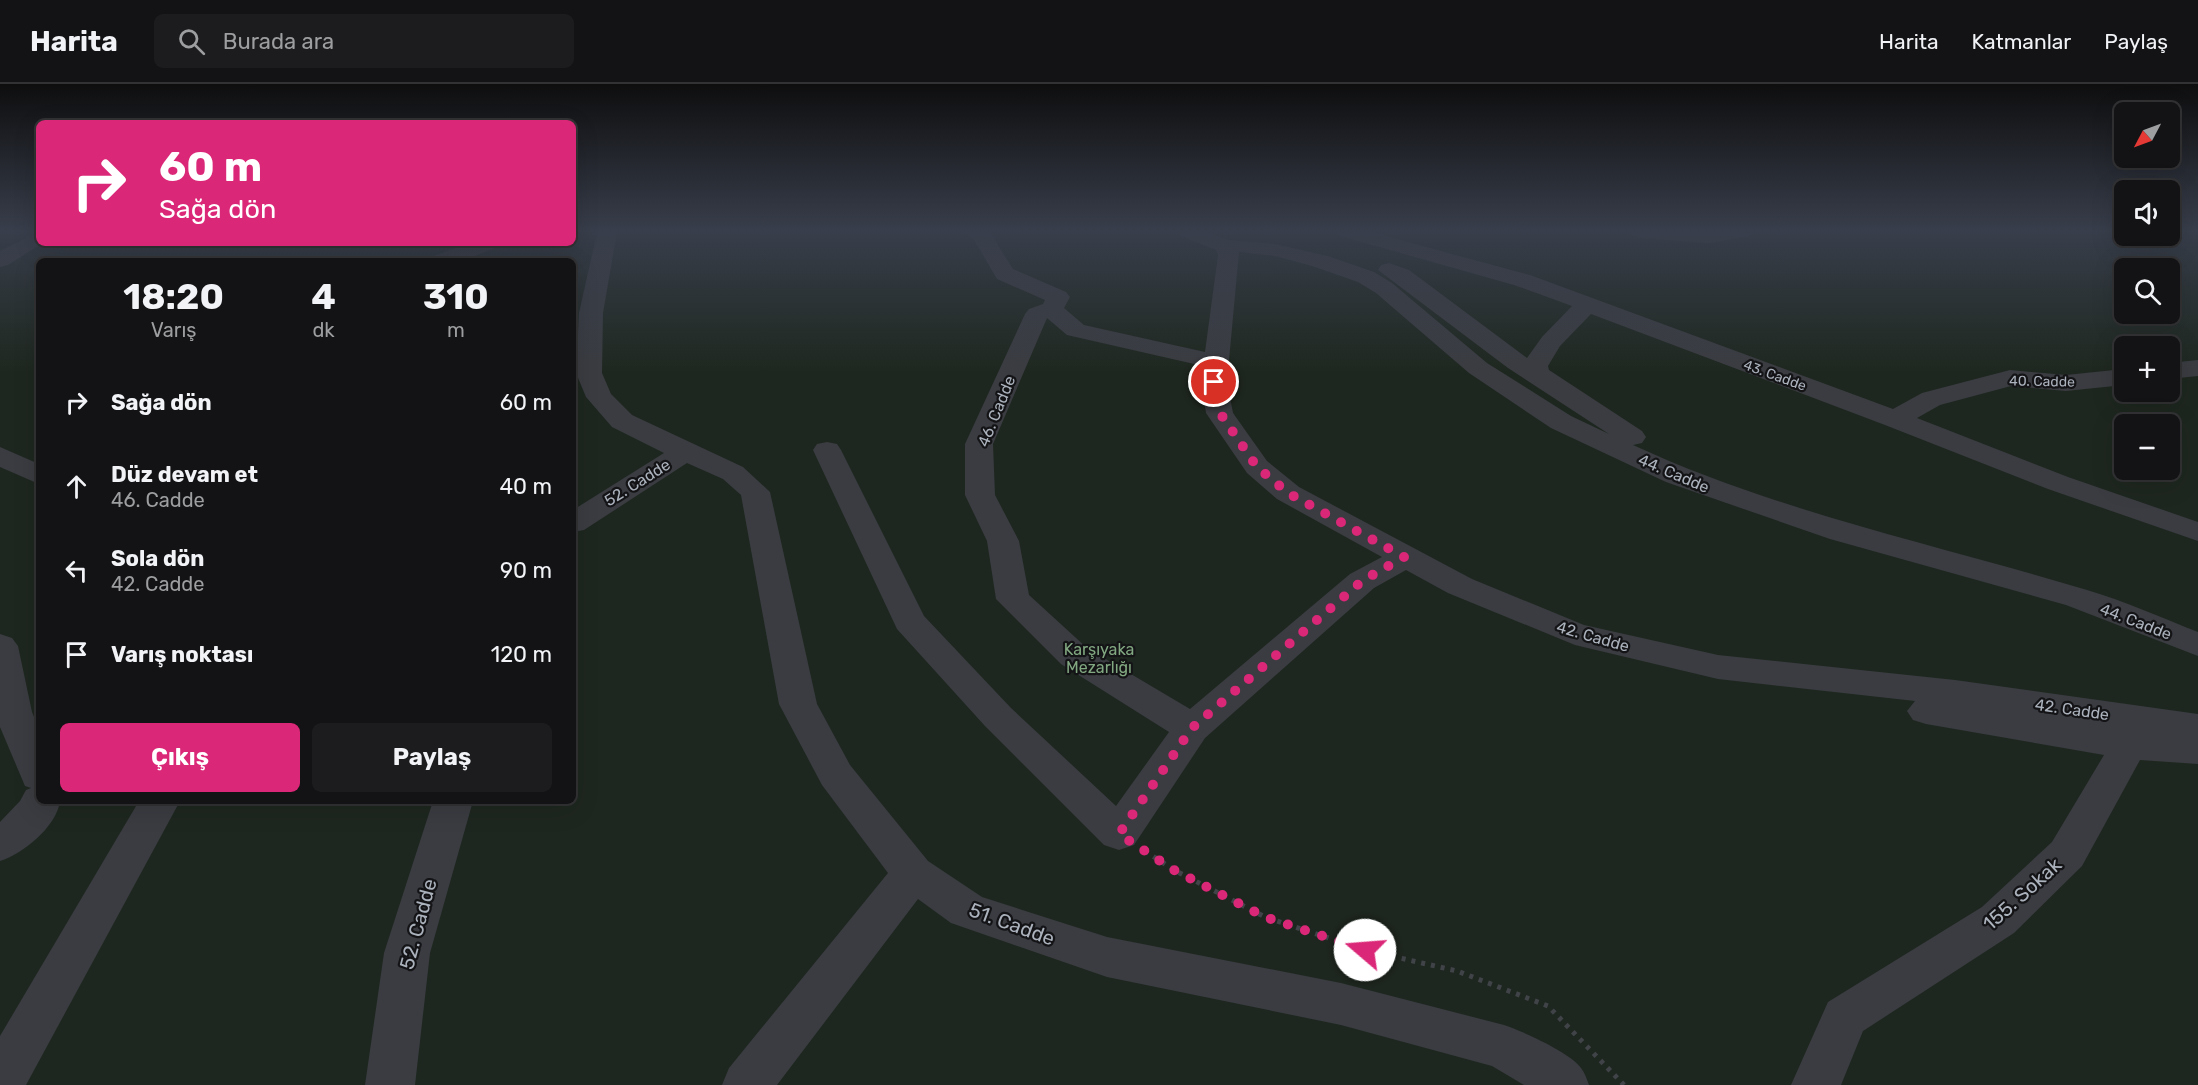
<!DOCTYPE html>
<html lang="tr">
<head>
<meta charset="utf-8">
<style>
  :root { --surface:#131315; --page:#1c1c1e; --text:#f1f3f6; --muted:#9d9ea0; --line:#323234; --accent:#db2777 }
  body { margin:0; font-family:Rubik,sans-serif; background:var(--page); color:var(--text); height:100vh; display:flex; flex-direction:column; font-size:22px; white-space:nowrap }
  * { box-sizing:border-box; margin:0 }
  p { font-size:20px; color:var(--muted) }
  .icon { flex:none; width:33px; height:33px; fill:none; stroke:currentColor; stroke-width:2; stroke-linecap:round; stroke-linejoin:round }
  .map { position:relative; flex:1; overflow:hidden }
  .side { position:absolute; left:36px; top:174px; width:540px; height:546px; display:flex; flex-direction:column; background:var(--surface); border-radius:9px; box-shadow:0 6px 24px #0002,0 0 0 2px var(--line) }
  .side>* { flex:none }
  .guide { position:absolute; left:36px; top:36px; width:540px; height:126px; border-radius:9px; box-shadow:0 6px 24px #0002,0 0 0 2px var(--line); background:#db2777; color:#fff; overflow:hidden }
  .needle { width:39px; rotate:229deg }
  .fabs { position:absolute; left:2114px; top:18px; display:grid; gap:12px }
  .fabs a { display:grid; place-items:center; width:66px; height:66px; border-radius:9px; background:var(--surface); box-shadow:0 6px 24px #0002,0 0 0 2px var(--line); font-size:30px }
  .pin { position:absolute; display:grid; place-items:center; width:51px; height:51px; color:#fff; margin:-26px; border:3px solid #fff; border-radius:50%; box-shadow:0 2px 6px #0007 }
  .me { position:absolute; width:66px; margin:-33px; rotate:288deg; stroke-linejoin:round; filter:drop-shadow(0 0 4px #0008) }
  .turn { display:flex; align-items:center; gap:21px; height:126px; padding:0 24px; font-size:27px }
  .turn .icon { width:78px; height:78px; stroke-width:2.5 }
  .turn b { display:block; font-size:42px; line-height:51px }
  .eta { display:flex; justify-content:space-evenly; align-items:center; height:102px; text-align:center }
  .eta b { font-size:36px; font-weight:700; line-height:42px }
  .cta { display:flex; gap:12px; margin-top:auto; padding:12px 24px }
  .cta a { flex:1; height:69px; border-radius:9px; background:var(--accent); color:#fff; font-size:24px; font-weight:700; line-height:69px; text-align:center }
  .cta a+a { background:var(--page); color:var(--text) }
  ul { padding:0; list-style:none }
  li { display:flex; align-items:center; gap:18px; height:84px; padding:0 24px }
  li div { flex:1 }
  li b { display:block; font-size:22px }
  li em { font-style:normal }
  header { display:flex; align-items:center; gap:36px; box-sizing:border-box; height:84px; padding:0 30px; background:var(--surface); border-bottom:2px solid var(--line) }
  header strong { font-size:28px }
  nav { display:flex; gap:33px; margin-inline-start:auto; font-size:21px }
  .search { width:420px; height:54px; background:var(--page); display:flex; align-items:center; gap:15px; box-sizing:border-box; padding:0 21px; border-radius:9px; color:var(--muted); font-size:22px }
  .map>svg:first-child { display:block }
  .green { fill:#1e271f; fill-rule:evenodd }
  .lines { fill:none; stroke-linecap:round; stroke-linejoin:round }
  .path { stroke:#404348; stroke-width:5; stroke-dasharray:4 6; stroke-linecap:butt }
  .minor { fill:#3a3c41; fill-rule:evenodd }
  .route { stroke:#db2777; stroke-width:10; stroke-dasharray:0 18 }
  .labels { text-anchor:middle; stroke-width:4.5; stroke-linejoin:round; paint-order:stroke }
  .far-street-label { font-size:14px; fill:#abb2bc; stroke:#141417 }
  .street-label { font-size:16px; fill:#abb2bc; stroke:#141417 }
  .park-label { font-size:16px; fill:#82a881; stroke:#141417 }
  .near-street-label { font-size:20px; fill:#abb2bc; stroke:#141417 }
</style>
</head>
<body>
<header>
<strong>Harita</strong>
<div class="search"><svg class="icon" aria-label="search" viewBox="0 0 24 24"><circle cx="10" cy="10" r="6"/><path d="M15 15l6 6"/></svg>Burada ara</div>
<nav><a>Harita</a><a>Katmanlar</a><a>Paylaş</a></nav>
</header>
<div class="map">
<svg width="2198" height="1001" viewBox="0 0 2198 1001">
  <rect width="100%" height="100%" fill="#19191c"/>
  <!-- green -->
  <path class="green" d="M0,148H39V159H573V148H2124V152H2169V148H2198V1001H0ZM39,177H573V717H39ZM2124,184H2169V230H2124ZM2124,262H2169V308H2124ZM2124,340H2169V386H2124Z"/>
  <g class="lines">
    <!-- path -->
    <path class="path" d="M1145,767L1174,786L1265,833L1365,866L1457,887L1548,922L1624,1001"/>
    <!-- minor -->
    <g class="minor">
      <path d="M30,148H39V159H43L8,181L0,183V167L24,155Z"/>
      <path d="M597,148H617L603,229L602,289L611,310L632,331L743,383L770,408L817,620L850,681L928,777L982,813L1107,853L1341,899L1504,941C1522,947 1571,969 1581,984C1585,989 1587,996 1589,1001H1524L1492,982L1341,941L1107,893L951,839L918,815L777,1001H722L729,984L888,789L822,701L779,620L741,411L723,395L687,379L584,446L573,448V426L664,369L612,343L586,313L576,289L579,229Z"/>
      <path d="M964,148H990L1013,185L1066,208L1070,213L1064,224L1084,241L1205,268L1218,171L1216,166L1181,152L1178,148H1208L1228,156L1275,160L1328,172L1374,188L1392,199L1487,279L1571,332L1609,350L1508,284L1378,186L1381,181L1389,179L1409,186L1527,274L1542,253L1572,222L1514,201L1340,152L1337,148H1371L1530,191L1893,325L1922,309L2010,286L2066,291L2124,285V301L2066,307L2011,302L1940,321L1917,334L2068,393L2198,438V457L2048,405L1885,341L1591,230L1560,262L1548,282L1549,286L1642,347L1646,353L1642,359L1633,361C1778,428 1935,460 2087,506C2125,517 2162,534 2198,548V572L2066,521L1830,455L1666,398L1551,344L1469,289L1376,209L1358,198L1312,182L1275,172L1239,168L1227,298L1233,329L1267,377L1299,403L1472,495L1584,541L1718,571L1955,596L2198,630V680L2140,676L2082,782L2014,849L1863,947L1841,1001H1791L1828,918L1982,823L2052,758L2104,671L1926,640L1913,636L1907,627L1915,617L1718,595L1575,561L1448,509L1406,486L1374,504L1205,654L1134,761L1119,766L1104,761L985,642L897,545L813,366L817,360L827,358L837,360L841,366L924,532L1011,624L1116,722L1169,648L1061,580L996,515L987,457L965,411V360L1025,230L1029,225L1043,220L1045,216L997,195L974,156ZM1047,234L1067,251L1203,282L1201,298L1206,329L1247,389L1277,415L1382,473L1350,490L1190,625L1087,564L1029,511L1019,457L995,411L993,360Z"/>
      <path d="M1630,148H1752L1749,152L1709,159L1640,154L1633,152Z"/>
      <path d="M470,159H501L497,163L462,177H431L434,172Z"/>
      <path d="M2198,276V292L2169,295V279Z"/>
      <path d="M0,363L39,380V400L0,383Z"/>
      <path d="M0,550L12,554L18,562L32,628L39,645V717H60C57,742 23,770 0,777V738L20,717L26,706L31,704L25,702L0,643Z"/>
      <path d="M139,717H180L26,1001H0V952Z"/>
      <path d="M433,717H473L430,869L415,1001H365L384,869Z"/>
    </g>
  </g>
  <!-- sky -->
  <linearGradient id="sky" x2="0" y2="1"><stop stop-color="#0e0e0f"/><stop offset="0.51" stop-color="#383e4b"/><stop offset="1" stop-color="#383e4b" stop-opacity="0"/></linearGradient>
  <rect width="2198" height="288" fill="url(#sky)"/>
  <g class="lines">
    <!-- route -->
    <path class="route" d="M1214,298L1220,329L1257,383L1288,409L1404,473L1362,497L1192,644L1119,750L1174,786L1265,833L1365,866"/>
  </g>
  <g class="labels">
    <!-- far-street labels -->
    <g class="far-street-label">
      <text transform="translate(1775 291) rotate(20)" y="5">43. Cadde</text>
      <text transform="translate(2042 297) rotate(1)" y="5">40. Cadde</text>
    </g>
    <!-- street labels -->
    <g class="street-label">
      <text transform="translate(996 327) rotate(-68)" y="6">46. Cadde</text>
      <text transform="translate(1674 389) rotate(23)" y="6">44. Cadde</text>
      <text transform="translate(637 398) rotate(-32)" y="6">52. Cadde</text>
      <text transform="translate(2136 537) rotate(21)" y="6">44. Cadde</text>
      <text transform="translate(1593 552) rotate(16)" y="6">42. Cadde</text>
      <text transform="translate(2072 625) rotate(8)" y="6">42. Cadde</text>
    </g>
    <!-- park labels -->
    <g class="park-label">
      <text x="1099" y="571">Karşıyaka<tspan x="1099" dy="18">Mezarlığı</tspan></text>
    </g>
    <!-- near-street labels -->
    <g class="near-street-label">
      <text transform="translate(2022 810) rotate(-42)" y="7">155. Sokak</text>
      <text transform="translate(418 840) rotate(-75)" y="7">52. Cadde</text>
      <text transform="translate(1012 840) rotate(20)" y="7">51. Cadde</text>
    </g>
  </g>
</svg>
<div class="fabs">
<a><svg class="needle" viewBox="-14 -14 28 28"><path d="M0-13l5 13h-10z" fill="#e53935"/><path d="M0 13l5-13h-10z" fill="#9d9ea0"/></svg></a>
<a><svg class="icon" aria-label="sound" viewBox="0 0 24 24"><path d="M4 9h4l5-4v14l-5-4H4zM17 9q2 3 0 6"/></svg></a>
<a><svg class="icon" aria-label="search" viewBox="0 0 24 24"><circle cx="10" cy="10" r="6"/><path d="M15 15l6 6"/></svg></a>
<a>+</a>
<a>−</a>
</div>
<div class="pin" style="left:1214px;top:298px;background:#d93025"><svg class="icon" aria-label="arrive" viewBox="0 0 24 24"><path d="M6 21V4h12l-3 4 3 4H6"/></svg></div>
<svg class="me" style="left:1365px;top:866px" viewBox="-20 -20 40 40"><circle r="19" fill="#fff"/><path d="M0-13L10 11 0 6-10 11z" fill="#db2777"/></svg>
<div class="guide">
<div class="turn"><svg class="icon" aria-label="right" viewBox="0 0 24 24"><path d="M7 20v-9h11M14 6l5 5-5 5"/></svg><div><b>60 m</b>Sağa dön</div></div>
</div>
<section class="side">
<div class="eta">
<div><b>18:20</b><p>Varış</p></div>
<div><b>4</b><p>dk</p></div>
<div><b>310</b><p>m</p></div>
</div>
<ul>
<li><svg class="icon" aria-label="right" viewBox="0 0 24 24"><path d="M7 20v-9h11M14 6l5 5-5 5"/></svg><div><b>Sağa dön</b></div><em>60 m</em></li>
<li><svg class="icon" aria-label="ahead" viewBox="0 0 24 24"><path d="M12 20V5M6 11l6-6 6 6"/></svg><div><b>Düz devam et</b><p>46. Cadde</p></div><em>40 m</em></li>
<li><svg class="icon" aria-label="left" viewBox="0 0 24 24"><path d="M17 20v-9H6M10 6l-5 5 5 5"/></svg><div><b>Sola dön</b><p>42. Cadde</p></div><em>90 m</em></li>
<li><svg class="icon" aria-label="arrive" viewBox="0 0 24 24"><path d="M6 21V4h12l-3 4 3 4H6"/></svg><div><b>Varış noktası</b></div><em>120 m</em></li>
</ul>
<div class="cta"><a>Çıkış</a><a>Paylaş</a></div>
</section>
</div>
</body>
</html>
